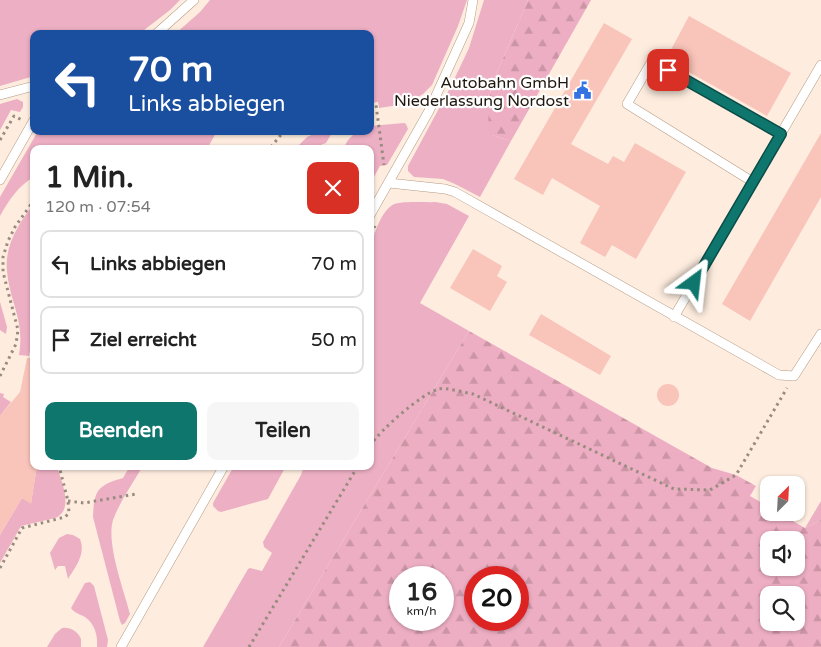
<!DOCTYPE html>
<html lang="de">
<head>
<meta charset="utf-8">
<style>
  :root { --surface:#fff; --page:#f6f6f6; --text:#222; --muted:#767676; --line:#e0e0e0; --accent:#0f766e }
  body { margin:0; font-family:"Varela Round",sans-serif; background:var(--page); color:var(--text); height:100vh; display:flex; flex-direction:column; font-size:19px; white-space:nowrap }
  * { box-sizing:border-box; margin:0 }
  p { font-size:16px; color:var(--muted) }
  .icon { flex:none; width:28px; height:28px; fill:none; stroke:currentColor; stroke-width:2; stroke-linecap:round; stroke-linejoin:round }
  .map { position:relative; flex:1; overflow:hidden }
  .details { position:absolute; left:30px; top:145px; width:344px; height:325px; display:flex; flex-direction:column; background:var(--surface); border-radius:10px; box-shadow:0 1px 4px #0004 }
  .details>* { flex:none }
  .guide { position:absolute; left:30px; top:30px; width:344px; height:105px; border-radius:10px; box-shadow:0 1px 4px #0004; background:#1a4fa0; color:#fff; overflow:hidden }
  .needle { width:32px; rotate:24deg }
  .buttons { position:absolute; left:760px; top:476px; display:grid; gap:10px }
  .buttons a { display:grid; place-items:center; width:45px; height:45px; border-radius:10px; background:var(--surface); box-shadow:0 1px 4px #0004; font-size:25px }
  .speed { position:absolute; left:389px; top:566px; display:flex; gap:10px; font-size:25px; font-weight:700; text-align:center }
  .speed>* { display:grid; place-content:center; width:65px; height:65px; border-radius:50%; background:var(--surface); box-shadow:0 1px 4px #0004; line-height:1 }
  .speed small { font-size:12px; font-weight:400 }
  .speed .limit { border:8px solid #d22; background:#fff; color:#111 }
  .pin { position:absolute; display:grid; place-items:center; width:42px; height:42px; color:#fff; margin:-21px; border-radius:10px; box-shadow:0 2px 8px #0006 }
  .me { position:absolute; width:55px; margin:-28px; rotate:30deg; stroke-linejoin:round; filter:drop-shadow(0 0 4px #0008) }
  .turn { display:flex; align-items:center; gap:18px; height:105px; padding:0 15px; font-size:22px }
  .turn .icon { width:65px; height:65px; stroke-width:2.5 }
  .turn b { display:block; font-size:35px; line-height:42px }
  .round { display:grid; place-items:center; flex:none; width:52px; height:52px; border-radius:10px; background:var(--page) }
  .summary { display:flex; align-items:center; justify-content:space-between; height:85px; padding:0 15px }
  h1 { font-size:30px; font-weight:800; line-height:38px }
  .primary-button { display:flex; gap:10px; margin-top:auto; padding:10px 15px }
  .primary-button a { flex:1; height:58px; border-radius:10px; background:var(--accent); color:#fff; font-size:20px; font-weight:800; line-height:58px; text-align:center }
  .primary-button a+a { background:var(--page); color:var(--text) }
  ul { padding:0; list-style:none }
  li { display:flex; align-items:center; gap:15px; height:68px; margin:0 10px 8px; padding:0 5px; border:2px solid var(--line); border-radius:10px }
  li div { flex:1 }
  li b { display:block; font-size:19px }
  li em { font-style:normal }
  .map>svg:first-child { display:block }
  .grass { fill:#edafc3 }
  .forest { fill:url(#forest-firs); fill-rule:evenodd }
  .building { fill:#f9c4ba }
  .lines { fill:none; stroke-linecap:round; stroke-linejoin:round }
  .lane-casing { stroke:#b59b85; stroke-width:10 }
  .path { stroke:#988b7f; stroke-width:3; stroke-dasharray:2.5 4; stroke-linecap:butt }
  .lane { stroke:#fff; stroke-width:9 }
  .route-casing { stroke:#0a4d48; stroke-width:12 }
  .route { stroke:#0f766e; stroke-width:9 }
  .labels { text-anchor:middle; stroke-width:4.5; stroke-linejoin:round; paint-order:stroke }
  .poi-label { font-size:16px; fill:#1f160d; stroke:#fefefe; text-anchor:end }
</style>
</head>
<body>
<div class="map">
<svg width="821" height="647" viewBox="0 0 821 647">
  <defs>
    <pattern id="forest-firs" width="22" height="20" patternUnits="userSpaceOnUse" patternTransform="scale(1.25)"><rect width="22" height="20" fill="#edaec3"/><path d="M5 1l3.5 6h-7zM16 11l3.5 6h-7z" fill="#cb95a6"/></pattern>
  </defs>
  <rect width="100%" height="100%" fill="#feeddf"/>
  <!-- grass -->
  <g class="grass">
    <path d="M0,0H180L170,10L139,34H34V76L0,86Z"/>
    <path d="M210,0H467L458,26L432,85L423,94L406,104L379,108L378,102L370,103V34H175L200,12Z"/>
    <path d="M484,0H528L492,84L489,101L492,135L511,141L480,197L455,184L443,179L414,177L408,171V166L451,86L469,48Z"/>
    <path d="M17,99L23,102V107L20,112L11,110L0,130V104Z"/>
    <path d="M404,123L406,124L408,129L387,165L380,166L370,184V149H343L348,140L357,131H370V126Z"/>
    <path d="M38,131H217L207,149H34V177C18,186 9,200 0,216V197Z"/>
    <path d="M320,131H333L326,143L310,149H295L307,137Z"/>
    <path d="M435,202L447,204L469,216L420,303L469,331L279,647H203L248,569L250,568L262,571L272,553L264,547L263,542L301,475L304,466H370V249C374,236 379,215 391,206C398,200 425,203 435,202Z"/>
    <path d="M34,204V331L29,356L19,355C25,319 10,304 7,271C4,247 19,222 34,204Z"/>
    <path d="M0,302L7,327L6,334L0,330Z"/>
    <path d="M0,393L4,394L3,397L11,402L0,416Z"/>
    <path d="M37,466H57C61,481 75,510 55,518L21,526L0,563V535L22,498L31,503Z"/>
    <path d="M130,466H143C133,483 120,501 113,520C106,544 124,590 130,614L125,623L122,625L120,621L93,517C94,490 98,485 123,478Z"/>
    <path d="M234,466H286L268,499L221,512L218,511L213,506V503Z"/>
    <path d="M821,501V520L805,528Z"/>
    <path d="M67,534L73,535L80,539C86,554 76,566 68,579L65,566H58L55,570L50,553L59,538Z"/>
    <path d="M90,582L94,586L108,640L107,647H97C98,636 95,624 85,617C80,614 74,613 71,608L85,583Z"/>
    <path d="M62,628C71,627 77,631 81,639V647H47L55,634Z"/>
  </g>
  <!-- forest -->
  <g class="forest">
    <path d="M528,0H591L511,141L492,135L488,131L489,101L492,84Z"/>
    <path d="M469,331L712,468L736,475L756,486L750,496L769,507V512L779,513L805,528L821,520V647H279ZM769,540H796V568H769ZM400,578H442V620H400ZM475,578H518V620H475ZM769,595H796V622H769Z"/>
  </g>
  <!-- building -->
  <g class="building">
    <path d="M689,16L791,73L767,116L666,59Z"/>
    <path d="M604,23L632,39L571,144L608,164L613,156L624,162L635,143L686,172L636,259L612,245L605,257L580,243L600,206L552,178L543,195L514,179Z"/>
    <path d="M821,133V197L750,321L722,304Z"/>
    <path d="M473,249L502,266L497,276L507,282L490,311L450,288Z"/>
    <path d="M541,314L611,356L600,375L529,335Z"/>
    <path d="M27,358H34V466H37L31,504L22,498L0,535V416L20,392Z"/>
    <circle cx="668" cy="395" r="11"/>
  </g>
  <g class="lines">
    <defs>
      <g id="lane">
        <path d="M156,34L194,0"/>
        <path d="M0,95L34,86"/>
        <path d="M0,180L34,120"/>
        <path d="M753,182L627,104L652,61L781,135"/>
        <path d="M389,183L445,189L455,192L779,375L794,376L821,334"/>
        <path d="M370,215L429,111L469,23L473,0"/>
        <path d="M674,317L821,65"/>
        <path d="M121,647L224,466"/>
      </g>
    </defs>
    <!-- lane casing -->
    <use href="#lane" class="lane-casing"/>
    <!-- path -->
    <g class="path">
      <path d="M370,106L376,105L384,165"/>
      <path d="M0,140L14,116L22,120"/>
      <path d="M271,147L284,131"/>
      <path d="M370,240L375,226"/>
      <path d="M0,376L16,344L18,330L3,272V257L8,241L15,227L34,200"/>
      <path d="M370,446C379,431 422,393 439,389C446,387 465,393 473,394L674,489L710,490L736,475L787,388"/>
      <path d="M68,501L84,503L136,494"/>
      <path d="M0,568L22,528L65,517L69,513L68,501L59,466"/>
      <path d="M249,647L358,466"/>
    </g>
    <!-- lane -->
    <use href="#lane" class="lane"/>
  </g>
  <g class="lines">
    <defs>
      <path id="route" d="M668,70L781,134L694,283"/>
    </defs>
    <!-- route casing -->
    <use href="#route" class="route-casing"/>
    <!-- route -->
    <use href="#route" class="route"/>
  </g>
  <!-- icons -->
  <defs>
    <symbol id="civic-bare" viewBox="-9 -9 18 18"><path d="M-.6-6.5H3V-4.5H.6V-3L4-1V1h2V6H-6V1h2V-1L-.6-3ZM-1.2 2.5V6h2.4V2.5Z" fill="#3374e2" stroke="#fefefe" stroke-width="2.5" paint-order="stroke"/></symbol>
  </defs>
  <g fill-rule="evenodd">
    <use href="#civic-bare" x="570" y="78" width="25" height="25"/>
  </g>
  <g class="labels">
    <!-- poi labels -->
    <g class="poi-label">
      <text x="569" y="88">Autobahn GmbH<tspan x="569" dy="18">Niederlassung Nordost</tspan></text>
    </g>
  </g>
</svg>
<div class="buttons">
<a><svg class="needle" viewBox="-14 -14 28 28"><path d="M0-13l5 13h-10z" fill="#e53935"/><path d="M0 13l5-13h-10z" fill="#767676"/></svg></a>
<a><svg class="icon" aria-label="sound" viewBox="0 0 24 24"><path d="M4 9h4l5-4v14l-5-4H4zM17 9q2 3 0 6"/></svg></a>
<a><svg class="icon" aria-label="search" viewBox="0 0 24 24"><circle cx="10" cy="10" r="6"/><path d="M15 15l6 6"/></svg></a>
</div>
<div class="speed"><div>16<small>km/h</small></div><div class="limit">20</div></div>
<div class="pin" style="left:668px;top:70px;background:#d93025"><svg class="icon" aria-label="arrive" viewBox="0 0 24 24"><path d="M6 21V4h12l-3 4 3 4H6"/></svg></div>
<svg class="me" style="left:694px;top:283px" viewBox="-20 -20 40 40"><path d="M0-17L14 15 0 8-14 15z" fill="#0f766e" stroke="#fff" stroke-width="4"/></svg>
<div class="guide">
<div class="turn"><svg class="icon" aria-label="left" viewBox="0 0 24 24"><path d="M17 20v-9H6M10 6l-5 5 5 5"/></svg><div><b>70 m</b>Links abbiegen</div></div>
</div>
<section class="details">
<div class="summary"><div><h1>1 Min.</h1><p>120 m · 07:54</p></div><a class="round" style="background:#d93025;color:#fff"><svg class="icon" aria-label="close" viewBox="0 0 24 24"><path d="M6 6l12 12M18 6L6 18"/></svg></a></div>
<ul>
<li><svg class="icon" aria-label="left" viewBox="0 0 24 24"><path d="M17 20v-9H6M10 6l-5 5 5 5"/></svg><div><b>Links abbiegen</b></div><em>70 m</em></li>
<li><svg class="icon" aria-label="arrive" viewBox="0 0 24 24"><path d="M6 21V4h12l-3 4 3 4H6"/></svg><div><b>Ziel erreicht</b></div><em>50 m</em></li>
</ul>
<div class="primary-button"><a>Beenden</a><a>Teilen</a></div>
</section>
</div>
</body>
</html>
